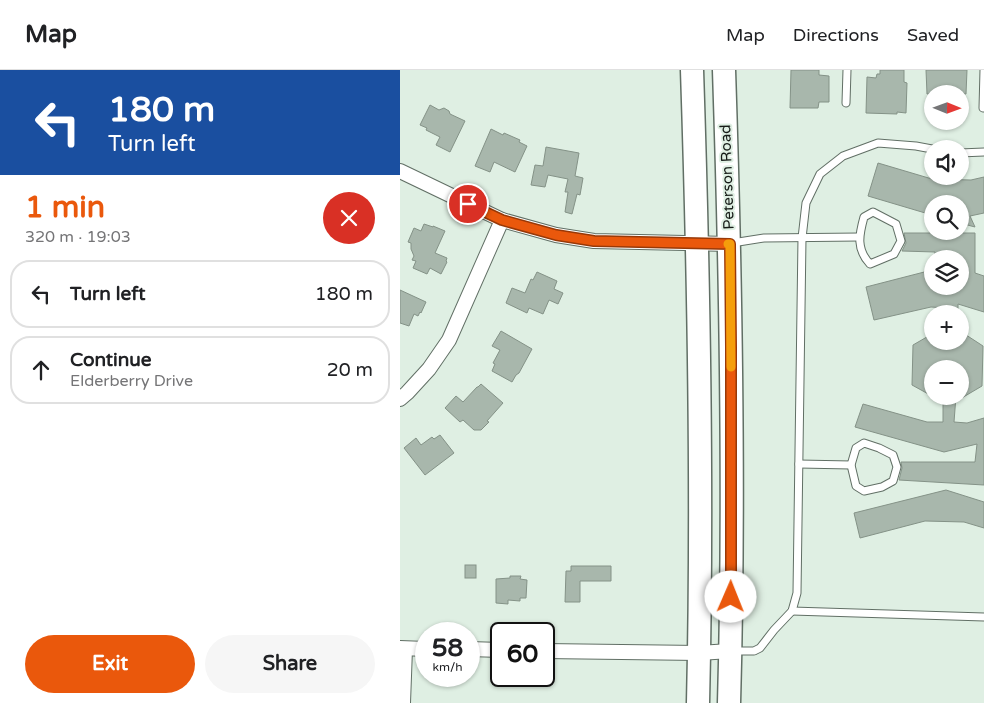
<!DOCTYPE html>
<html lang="en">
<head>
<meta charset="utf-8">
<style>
  :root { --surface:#fff; --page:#f6f6f6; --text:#202124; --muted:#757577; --line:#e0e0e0; --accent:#ea580c }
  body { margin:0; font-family:"Varela Round",sans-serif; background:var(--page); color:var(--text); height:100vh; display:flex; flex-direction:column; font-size:19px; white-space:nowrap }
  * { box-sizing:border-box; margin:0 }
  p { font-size:16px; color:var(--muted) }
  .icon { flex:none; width:28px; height:28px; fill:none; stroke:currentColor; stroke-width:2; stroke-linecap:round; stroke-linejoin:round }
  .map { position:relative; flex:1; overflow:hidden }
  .details { display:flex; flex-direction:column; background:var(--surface); width:400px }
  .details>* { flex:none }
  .top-card { background:#1a4fa0; color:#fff; overflow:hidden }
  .needle { width:32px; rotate:91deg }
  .buttons { position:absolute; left:524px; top:15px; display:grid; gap:10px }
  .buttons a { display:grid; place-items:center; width:45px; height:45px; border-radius:50%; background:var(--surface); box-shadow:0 1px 4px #0004; font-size:25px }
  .speed { position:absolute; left:15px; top:552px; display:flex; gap:10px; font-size:25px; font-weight:700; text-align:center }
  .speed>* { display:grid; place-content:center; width:65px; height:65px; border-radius:50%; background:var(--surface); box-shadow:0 1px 4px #0004; line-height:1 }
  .speed small { font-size:12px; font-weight:400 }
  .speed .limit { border:2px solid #111; border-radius:8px; background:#fff; color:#111 }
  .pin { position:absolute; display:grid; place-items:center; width:42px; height:42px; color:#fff; margin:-21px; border:2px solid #fff; border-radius:50%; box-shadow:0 1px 5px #0007 }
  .me { position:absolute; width:55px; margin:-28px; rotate:1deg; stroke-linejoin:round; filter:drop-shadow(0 0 4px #0008) }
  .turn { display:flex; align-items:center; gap:18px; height:105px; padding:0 25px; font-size:22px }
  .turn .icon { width:65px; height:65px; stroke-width:2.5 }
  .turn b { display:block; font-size:35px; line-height:42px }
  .round { display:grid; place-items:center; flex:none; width:52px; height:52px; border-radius:26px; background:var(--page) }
  .overview { display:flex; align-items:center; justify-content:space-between; height:85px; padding:0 25px }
  h1 { font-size:30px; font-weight:800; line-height:38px; color:var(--accent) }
  .cta { display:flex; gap:10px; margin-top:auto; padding:10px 25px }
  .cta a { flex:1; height:58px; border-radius:30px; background:var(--accent); color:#fff; font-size:20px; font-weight:800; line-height:58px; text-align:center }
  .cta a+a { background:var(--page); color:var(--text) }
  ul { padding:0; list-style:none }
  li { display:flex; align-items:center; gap:15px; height:68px; margin:0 10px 8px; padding:0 15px; border:2px solid var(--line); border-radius:20px }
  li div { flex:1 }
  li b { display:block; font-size:19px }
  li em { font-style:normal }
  header { display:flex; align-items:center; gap:30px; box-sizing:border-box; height:70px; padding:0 25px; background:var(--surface); border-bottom:1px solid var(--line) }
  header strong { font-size:24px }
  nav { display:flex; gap:28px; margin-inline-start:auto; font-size:18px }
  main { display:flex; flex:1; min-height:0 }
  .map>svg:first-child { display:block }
  .building { fill:#a8b7ac; stroke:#849287 }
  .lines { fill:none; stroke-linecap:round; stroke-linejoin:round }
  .lane-casing { stroke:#616f65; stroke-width:9 }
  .street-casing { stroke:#616f65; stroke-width:16 }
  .primary-casing { stroke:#616f65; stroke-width:25 }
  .lane { stroke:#fff; stroke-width:7 }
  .street { stroke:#fff; stroke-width:14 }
  .primary { stroke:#fff; stroke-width:22 }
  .route-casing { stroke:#983908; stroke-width:12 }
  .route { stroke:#ea580c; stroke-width:9 }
  .slow { stroke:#f59e0b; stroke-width:9 }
  .labels { text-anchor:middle; stroke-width:4; stroke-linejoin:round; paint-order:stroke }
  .street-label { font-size:15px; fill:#171c18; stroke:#dfefe3 }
</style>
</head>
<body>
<header>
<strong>Map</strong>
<nav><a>Map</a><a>Directions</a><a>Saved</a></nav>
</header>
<main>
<section class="details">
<div class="top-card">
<div class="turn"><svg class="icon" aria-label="left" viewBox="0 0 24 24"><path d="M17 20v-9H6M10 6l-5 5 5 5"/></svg><div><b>180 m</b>Turn left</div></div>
</div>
<div class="overview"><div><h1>1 min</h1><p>320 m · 19:03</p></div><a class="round" style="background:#d93025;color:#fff"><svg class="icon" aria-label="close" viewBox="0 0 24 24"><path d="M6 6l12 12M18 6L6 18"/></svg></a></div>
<ul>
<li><svg class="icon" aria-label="left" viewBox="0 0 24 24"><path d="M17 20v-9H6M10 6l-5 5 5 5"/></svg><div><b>Turn left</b></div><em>180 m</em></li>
<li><svg class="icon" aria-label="ahead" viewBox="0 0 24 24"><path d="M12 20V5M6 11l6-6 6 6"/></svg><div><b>Continue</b><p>Elderberry Drive</p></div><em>20 m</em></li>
</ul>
<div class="cta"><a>Exit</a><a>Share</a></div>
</section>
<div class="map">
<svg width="584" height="633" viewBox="0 0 584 633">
  <rect width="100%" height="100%" fill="#dfefe3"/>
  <!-- building -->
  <g class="building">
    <path d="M391,0H419V5L429,6V32H419L418,38H390Z"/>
    <path d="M480,0H504V12L507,13L506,43L497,42V44L466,43L467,7L476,8L477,4H480Z"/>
    <path d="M526,0H567L566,24H527Z"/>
    <path d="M30,35L39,40L44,38L49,41L50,44L65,51L50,82L36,75L40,67L26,60L27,58L20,55Z"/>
    <path d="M91,59L103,65L104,63L120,70L119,72L127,76L115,102L94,92L90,102L75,96Z"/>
    <path d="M146,77L179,83L175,106L183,108L180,125L177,124L172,144L165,142L168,122H165L168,109L148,105L145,117L131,115L135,95L143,96Z"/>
    <path d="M478,93L532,109L571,110L584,107V143L570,146L575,157L560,153V134H532V145L468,126Z"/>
    <path d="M24,154L33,157V156L45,161L35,183L47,188L46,191L47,192L41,204L30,198L27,204L13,198L16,191L12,190L14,186L11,179V173L8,172L14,158L21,161Z"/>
    <path d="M504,163H575V203L584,206V242L558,234V244H546L547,238L531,237L474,250L466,217L532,200V216H560V189H534L535,182L502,181L506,173Z"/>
    <path d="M137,202L157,211L154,219L163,223L158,234L149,230L143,244L129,238L127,243L106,233L112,218L125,223L131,209L133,210Z"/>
    <path d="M0,220L26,232L21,243L20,242L18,246L14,244L9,256L0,253Z"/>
    <path d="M101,261L132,279L119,303L116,305L112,312L92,301L95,294L93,293L100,280L92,276Z"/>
    <path d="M560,261L583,276L582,316L560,329V299H532V326L512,315L513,275L532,264V271H560Z"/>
    <path d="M81,314L103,333L87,351L89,352L81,360H74L63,350L60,352L45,338L56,326L63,332L77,317H78Z"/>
    <path d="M543,326H556L554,352L567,353L584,348V415L499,410L502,398L501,392H575L577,374L544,382L455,357L463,334L527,352H543Z"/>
    <path d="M40,365L54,383L25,405L4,378L16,368L21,375L32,367L34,369Z"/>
    <path d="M546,420L584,432V458L564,452L525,451L460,468L454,443Z"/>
    <rect x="65" y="495" width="11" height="13"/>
    <path d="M171,496H211V511H180V532H165L166,501H171Z"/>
    <path d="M110,506H121L120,509L127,510L126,528H120V531L108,530V534L96,533V509L110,508Z"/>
  </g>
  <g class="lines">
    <defs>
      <g id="lane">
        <path d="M446,33L447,0"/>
        <path d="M583,38L584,0"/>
        <path d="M560,83L584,82"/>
        <path d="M473,142L496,154L501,171L494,184L470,194C456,179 459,165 464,147Z"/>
        <path d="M332,173L364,168L459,167"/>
        <path d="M464,373L479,378L493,385L497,397L493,411L482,417L464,421L456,416L451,395L456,378Z"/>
        <path d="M399,394L451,395"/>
        <path d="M392,541L584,547"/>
        <path d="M333,581H354L360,578L374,560L392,541L397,523L402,168L406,133L420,104L443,86L478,73L516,76L532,79"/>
      </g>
      <g id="street">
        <path d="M0,101L102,150L156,165L194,171L330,174"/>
        <path d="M0,329L7,323L29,299L49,270L102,150"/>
        <path d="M0,578L26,579"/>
        <path d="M69,579L101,580"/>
        <path d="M144,581L299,583L330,581"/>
        <path d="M3,633L5,579"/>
      </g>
      <g id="primary">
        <path d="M292,0C299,211 303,422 298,633"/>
        <path d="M324,0C331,211 335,422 329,633"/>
      </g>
    </defs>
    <!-- lane casing -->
    <use href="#lane" class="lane-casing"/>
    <!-- street casing -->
    <use href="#street" class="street-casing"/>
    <!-- primary casing -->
    <use href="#primary" class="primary-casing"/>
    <!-- lane -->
    <use href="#lane" class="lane"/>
    <!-- street -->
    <use href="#street" class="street"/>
    <!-- primary -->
    <use href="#primary" class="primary"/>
  </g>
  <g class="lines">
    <defs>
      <path id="route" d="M68,134L102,150L156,165L194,171L330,174L331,277V527"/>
    </defs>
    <!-- route casing -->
    <use href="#route" class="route-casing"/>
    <!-- route -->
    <use href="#route" class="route"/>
    <!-- slow -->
    <path class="slow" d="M328,174H330L331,297"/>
  </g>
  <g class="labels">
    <!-- street labels -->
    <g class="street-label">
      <text transform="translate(327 107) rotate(-92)" y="5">Peterson Road</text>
    </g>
  </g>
</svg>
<div class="buttons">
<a><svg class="needle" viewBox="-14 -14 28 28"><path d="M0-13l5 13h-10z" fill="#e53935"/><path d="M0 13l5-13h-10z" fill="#757577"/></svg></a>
<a><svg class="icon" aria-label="sound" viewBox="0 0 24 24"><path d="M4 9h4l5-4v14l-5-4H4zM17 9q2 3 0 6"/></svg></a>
<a><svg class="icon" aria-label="search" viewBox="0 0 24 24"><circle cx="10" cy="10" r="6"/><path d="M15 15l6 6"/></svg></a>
<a><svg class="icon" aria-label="layers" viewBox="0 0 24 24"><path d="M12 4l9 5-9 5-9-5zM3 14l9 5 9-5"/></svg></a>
<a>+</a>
<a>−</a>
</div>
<div class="speed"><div>58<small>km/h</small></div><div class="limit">60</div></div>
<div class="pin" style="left:68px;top:134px;background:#d93025"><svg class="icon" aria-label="arrive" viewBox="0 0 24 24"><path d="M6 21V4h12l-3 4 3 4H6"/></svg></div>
<svg class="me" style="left:331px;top:527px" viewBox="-20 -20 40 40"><circle r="19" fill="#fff"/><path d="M0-13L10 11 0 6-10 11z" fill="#ea580c"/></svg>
</div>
</main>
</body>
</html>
